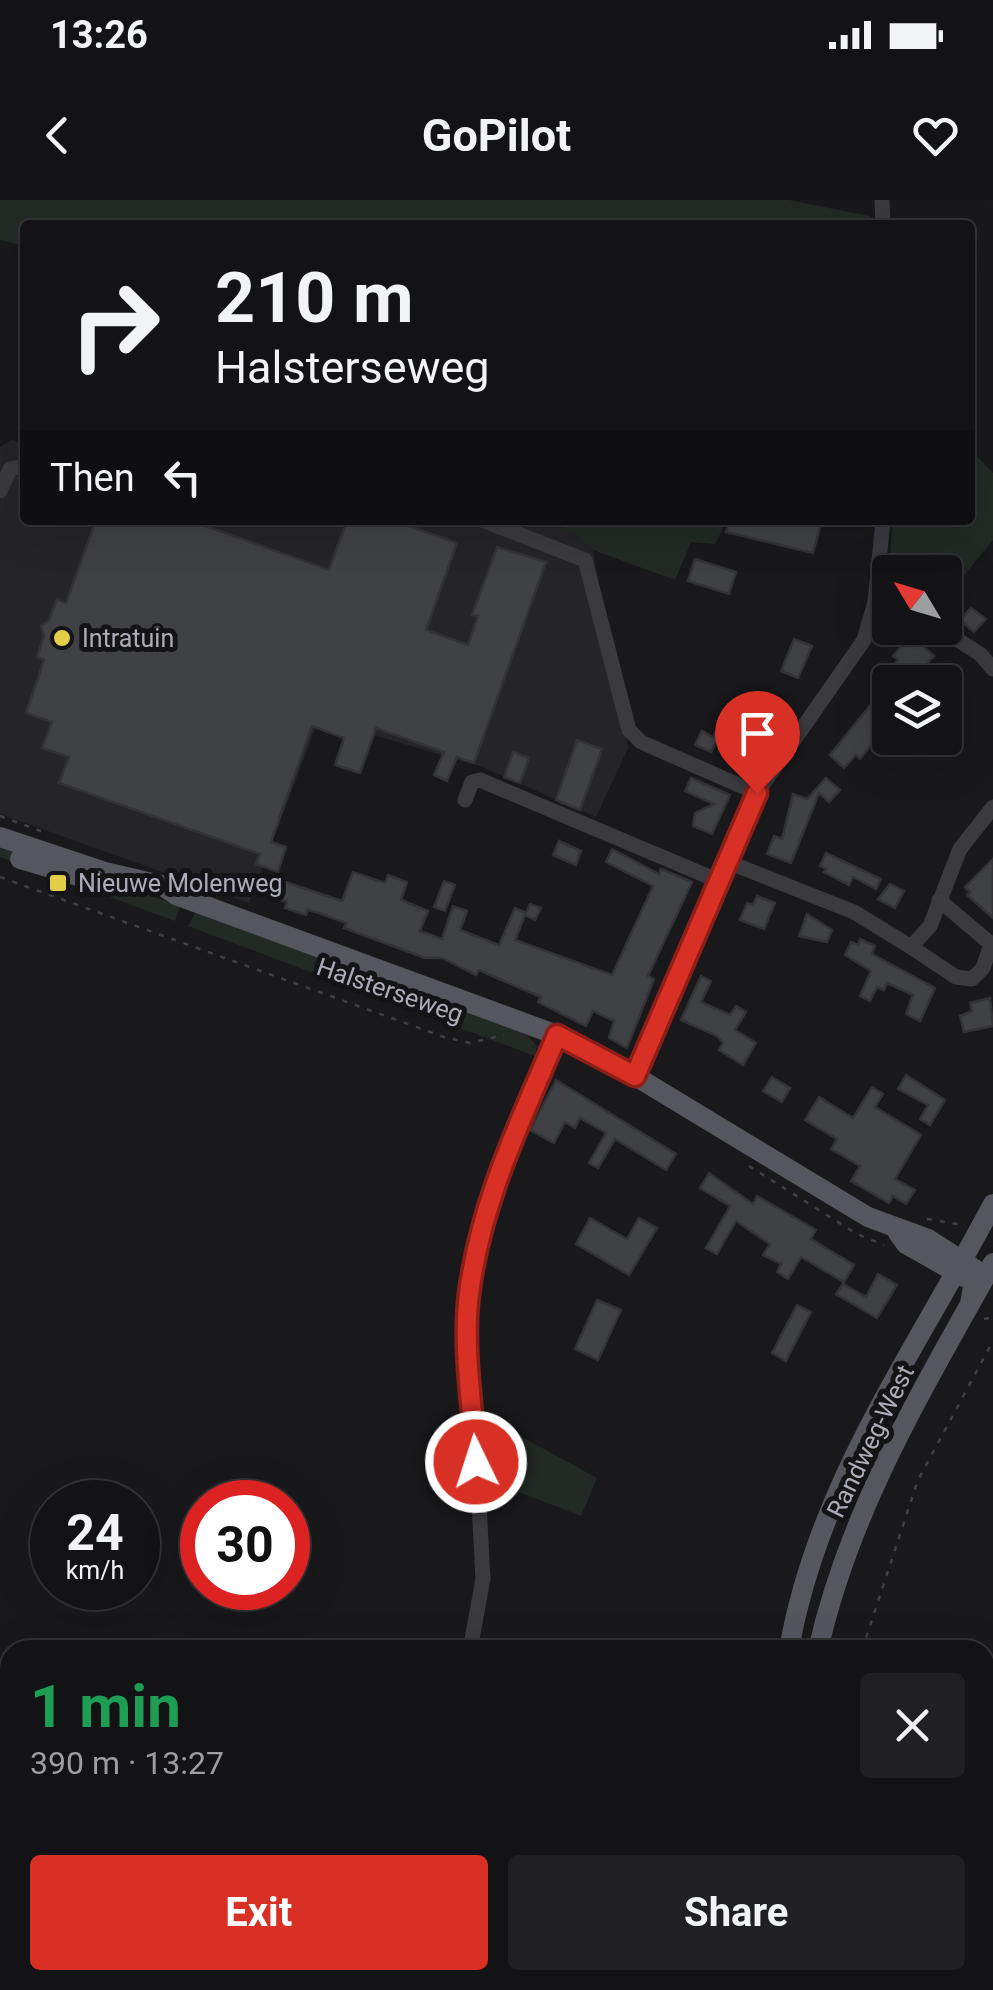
<!DOCTYPE html>
<html lang="en">
<head>
<meta charset="utf-8">
<style>
  :root { --surface:#131214; --page:#202022; --text:#f1f3f6; --muted:#9d9ea0; --line:#323234; --accent:#d93025 }
  body { margin:0; font-family:Roboto,sans-serif; background:var(--page); color:var(--text); height:100vh; display:flex; flex-direction:column; font-size:38px; white-space:nowrap }
  * { box-sizing:border-box; margin:0 }
  p { font-size:32px; color:var(--muted) }
  .icon { flex:none; width:55px; height:55px; fill:none; stroke:currentColor; stroke-width:2; stroke-linecap:round; stroke-linejoin:round }
  .map { position:relative; flex:1; overflow:hidden }
  .details { position:absolute; left:0px; top:1440px; width:995px; height:350px; display:flex; flex-direction:column; background:var(--surface); border-radius:30px 30px 0 0; box-shadow:0 10px 40px #0002,0 0 0 2px var(--line) }
  .details>* { flex:none }
  .guide { position:absolute; left:20px; top:20px; width:955px; height:305px; border-radius:10px; box-shadow:0 10px 40px #0002,0 0 0 2px var(--line); background:#131214; color:var(--text); overflow:hidden }
  .needle { width:65px; rotate:308deg }
  .controls { position:absolute; left:872px; top:355px; display:grid; gap:20px }
  .controls a { display:grid; place-items:center; width:90px; height:90px; border-radius:10px; background:var(--surface); box-shadow:0 10px 40px #0002,0 0 0 2px var(--line); font-size:50px }
  .speed { position:absolute; left:30px; top:1280px; display:flex; gap:20px; font-size:50px; font-weight:700; text-align:center }
  .speed>* { display:grid; place-content:center; width:130px; height:130px; border-radius:50%; background:var(--surface); box-shadow:0 10px 40px #0002,0 0 0 2px var(--line); line-height:1 }
  .speed small { font-size:25px; font-weight:400 }
  .speed .limit { border:15px solid #d22; background:#fff; color:#111 }
  .pin { position:absolute; display:grid; place-items:center; width:85px; height:85px; color:#fff; margin:-102px -42px; border-radius:50% 50% 50% 0; rotate:-45deg; box-shadow:0 0 10px #0007 }
  .pin .icon { rotate:45deg }
  .me { position:absolute; width:110px; margin:-55px; rotate:356deg; stroke-linejoin:round; filter:drop-shadow(0 0 8px #0008) }
  .turn { display:flex; align-items:center; gap:35px; height:210px; padding:0 30px; font-size:45px }
  .turn .icon { width:130px; height:130px; stroke-width:2.5 }
  .turn b { display:block; font-size:70px; line-height:85px }
  .then { display:flex; align-items:center; height:95px; padding:0 30px; background:#0003; gap:20px; font-size:38px }
  .round { display:grid; place-items:center; flex:none; width:105px; height:105px; border-radius:10px; background:var(--page) }
  .overview { display:flex; align-items:center; justify-content:space-between; height:170px; padding:0 30px }
  h1 { font-size:60px; font-weight:700; line-height:75px; color:#1e9e55 }
  .button { display:flex; gap:20px; margin-top:auto; padding:20px 30px }
  .button a { flex:1; height:115px; border-radius:10px; background:var(--accent); color:#fff; font-size:40px; font-weight:700; line-height:115px; text-align:center }
  .button a+a { background:var(--page); color:var(--text) }
  .status { display:flex; justify-content:space-between; align-items:center; height:70px; padding:0 50px; background:var(--surface); direction:ltr }
  .status svg { height:28px; fill:currentColor }
  header { display:flex; justify-content:space-between; align-items:center; height:130px; padding:0 30px; background:var(--surface); font-size:45px; font-weight:700 }
  .map>svg:first-child { display:block }
  .built { fill:#252527 }
  .green { fill:#232a25 }
  .building { fill:#404144; stroke:#333336; stroke-width:2.5 }
  .lines { fill:none; stroke-linecap:round; stroke-linejoin:round }
  .path { stroke:#404046; stroke-width:2.5; stroke-dasharray:5 8; stroke-linecap:butt }
  .minor { stroke:#3a3a3f; stroke-width:15 }
  .major { stroke:#56565e; stroke-width:20 }
  .route-casing { stroke:#8d1f18; stroke-width:25 }
  .route { stroke:#d93025; stroke-width:18 }
  .poi-dot { fill:#e3ce48; stroke:#141315; stroke-width:4 }
  .labels { text-anchor:middle; stroke-width:10; stroke-linejoin:round; paint-order:stroke }
  .poi-label { font-size:25px; fill:#acadb9; stroke:#141315; text-anchor:start }
  .street-label { font-size:25px; fill:#acadb9; stroke:#141315 }
</style>
</head>
<body>
<div class="status"><b>13:26</b><svg viewBox="0 0 49 12"><path d="M0 12V9h3v3zM5 12V6h3v6zM10 12V3h3v9zM15 12V0h3v12zM26 1h20v11H26zM47 4h2v5h-2z"/></svg></div>
<header><svg class="icon" aria-label="back" viewBox="0 0 24 24"><path d="M15 5l-7 7 7 7"/></svg>GoPilot<svg class="icon" aria-label="heart" viewBox="0 0 24 24"><path d="M12 20l-8-8c-3-5 5-10 8-4 3-6 11-1 8 4z"/></svg></header>
<div class="map">
<svg width="993" height="1790" viewBox="0 0 993 1790">
  <rect width="100%" height="100%" fill="#19181a"/>
  <!-- built -->
  <path class="built" d="M12,240L25,245V320H537L572,331L593,350L628,548L596,617L482,567L319,519L249,703L0,614V247Z"/>
  <!-- green -->
  <g class="green">
    <path d="M0,0H789L869,16L870,25H25V46L0,40Z"/>
    <path d="M970,249L993,273V340L945,398V372H890V396L887,395L893,320H970Z"/>
    <path d="M539,320H727L715,344L691,342L675,380L593,350L572,331Z"/>
    <path d="M0,641L180,706L175,721L0,657Z"/>
    <path d="M196,711L487,818L528,836L537,846L535,856L188,726Z"/>
    <path d="M480,1214L597,1278L581,1316L485,1279Z"/>
    <path d="M993,1487V1790H920L909,1780H985V1497Z"/>
    <path d="M98,1780H309L296,1790H90Z"/>
    <path d="M336,1780H796L799,1790H324Z"/>
  </g>
  <!-- building -->
  <g class="building">
    <path d="M96,320H189L329,370L347,320H392L457,343L426,430L468,445L478,416L472,415L497,347L546,362L474,563L457,557L447,581L434,575L444,552L376,528L360,573L335,565L344,538L312,526L271,642L286,647L278,672L256,664L260,654L59,583L69,557L42,548L52,522L26,513L44,460L37,457L44,436L41,426L49,420L57,399L66,403Z"/>
    <path d="M730,320H822L813,353L726,332Z"/>
    <path d="M695,359L736,372L729,394L688,381Z"/>
    <path d="M971,408L986,419L974,432L960,420Z"/>
    <path d="M794,439L812,446L798,478L781,471Z"/>
    <path d="M916,440L934,456L910,482H896L886,474L898,460L893,456L905,441L911,446Z"/>
    <path d="M890,497V522L860,559L856,555L844,568L830,555L873,502L880,508Z"/>
    <path d="M726,511L750,523L736,548L718,539L711,552L695,545L702,531L713,537Z"/>
    <path d="M577,540L602,549L580,610L556,600Z"/>
    <path d="M513,552L529,558L520,583L504,577Z"/>
    <path d="M691,578L730,595L712,634L693,626L695,613L714,604L685,591Z"/>
    <path d="M826,578L840,590L829,602L819,593L791,663L767,654L774,636L782,639L793,594L807,599Z"/>
    <path d="M559,641L581,651L576,665L553,655Z"/>
    <path d="M612,649L659,674L661,669L692,682L648,776L654,779L627,848L609,838L614,821L593,811L586,826L538,802L541,797L499,779L479,770L476,775L442,758H425L344,728L346,723L319,713L308,710L306,715L285,708L287,702L262,694L268,676L342,701L353,672L385,683L388,675L407,682L401,700L428,711L420,731L442,739L453,706L467,711L460,730L499,745L515,708L526,713L530,704L541,708L535,720L525,715L515,740L612,775L653,686L606,662Z"/>
    <path d="M826,653L881,679L876,689L853,677L849,685L824,672L826,669L820,666Z"/>
    <path d="M993,659V718L967,695L970,692L965,687Z"/>
    <path d="M444,681L455,685L445,711L434,707Z"/>
    <path d="M890,684L904,691L895,708L878,699Z"/>
    <path d="M757,696L775,703L764,729L740,720L747,703L753,705Z"/>
    <path d="M807,714L832,730L827,742L799,736Z"/>
    <path d="M860,739L875,746L872,754L935,788L920,821L906,814L913,795L887,783L884,790L877,787L870,801L860,796L871,771L845,755L851,742L858,745Z"/>
    <path d="M701,776L711,781L701,802L730,815L736,806L746,812L735,830L756,843L743,865L719,850L723,843L717,836L681,820Z"/>
    <path d="M990,798L993,826L964,832L960,816L972,811L970,803Z"/>
    <path d="M906,875L945,900L930,925L920,919L928,905L898,889Z"/>
    <path d="M772,877L790,888L782,902L763,891Z"/>
    <path d="M556,880L676,954L666,970L615,939L598,968L589,963L606,933L580,918L575,928L565,922L554,943L530,930Z"/>
    <path d="M872,887L883,894L875,907L921,935L895,979L915,990L906,1004L893,996L889,1003L851,981L860,966L831,949L837,939L805,920L819,897L853,918Z"/>
    <path d="M709,973L753,1004L757,996L816,1030L811,1039L854,1065L844,1082L801,1057L788,1079L777,1072L781,1064L763,1055L770,1044L736,1021L717,1054L706,1048L730,1006L700,988Z"/>
    <path d="M590,1018L627,1039L639,1018L657,1028L629,1075L576,1044Z"/>
    <path d="M878,1074L897,1085L877,1118L836,1094L843,1084L866,1097Z"/>
    <path d="M597,1100L621,1110L598,1160L575,1149Z"/>
    <path d="M797,1105L811,1112L786,1161L772,1153Z"/>
    <path d="M509,1240L516,1265L499,1270L491,1245Z"/>
  </g>
  <g class="lines">
    <!-- path -->
    <g class="path">
      <path d="M0,616L46,633"/>
      <path d="M0,677L444,837L470,843L504,835"/>
      <path d="M749,966L857,1034L884,1045"/>
      <path d="M927,1019L963,1025"/>
      <path d="M984,1119L993,1117"/>
      <path d="M862,1450L918,1280L993,1141"/>
      <path d="M0,1770L10,1775"/>
      <path d="M19,1780L37,1790"/>
      <path d="M904,1780L915,1790"/>
    </g>
    <!-- minor -->
    <g class="minor">
      <path d="M882,0L883,25"/>
      <path d="M0,291L10,269L25,266"/>
      <path d="M482,320L585,360L629,530L641,542L757,593"/>
      <path d="M939,428L980,454L993,469"/>
      <path d="M465,600L472,582L480,580L719,681"/>
      <path d="M728,662L854,712L911,747L930,726L960,649L993,607"/>
      <path d="M911,747L956,777L972,779L983,768L991,744L939,700"/>
      <path d="M635,876L757,593L864,440L875,402L883,320"/>
      <path d="M470,1450L483,1379L468,1097L485,1010L505,948L557,835"/>
      <path d="M311,1790L323,1780"/>
    </g>
    <!-- major -->
    <g class="major">
      <path d="M0,637L105,672L161,685L176,695L557,835L635,876L868,1017L928,1039L976,1070L970,1104"/>
      <path d="M20,659L98,682"/>
      <path d="M898,1033L906,1044L964,1077"/>
      <path d="M789,1450C817,1285 917,1149 993,1004"/>
      <path d="M818,1450C850,1308 923,1189 993,1063"/>
      <path d="M809,1780L812,1790"/>
      <path d="M838,1780L840,1790"/>
    </g>
  </g>
  <g class="lines">
    <defs>
      <path id="route" d="M476,1262C473,1208 462,1148 469,1094C481,1000 521,921 557,835L635,876L757,593"/>
    </defs>
    <!-- route casing -->
    <use href="#route" class="route-casing"/>
    <!-- route -->
    <use href="#route" class="route"/>
  </g>
  <!-- markers -->
  <g class="poi-dot">
    <circle cx="62" cy="438" r="10"/>
    <rect x="48" y="673" width="20" height="20" rx="5"/>
  </g>
  <g class="labels">
    <!-- poi labels -->
    <g class="poi-label">
      <text x="82" y="447">Intratuin</text>
      <text x="78" y="692">Nieuwe Molenweg</text>
    </g>
    <!-- street labels -->
    <g class="street-label">
      <text transform="translate(390 790) rotate(19)" y="9">Halsterseweg</text>
      <text transform="translate(870 1241) rotate(-64)" y="9">Randweg-West</text>
    </g>
  </g>
</svg>
<div class="controls">
<a><svg class="needle" viewBox="-14 -14 28 28"><path d="M0-13l5 13h-10z" fill="#e53935"/><path d="M0 13l5-13h-10z" fill="#9d9ea0"/></svg></a>
<a><svg class="icon" aria-label="layers" viewBox="0 0 24 24"><path d="M12 4l9 5-9 5-9-5zM3 14l9 5 9-5"/></svg></a>
</div>
<div class="speed"><div>24<small>km/h</small></div><div class="limit">30</div></div>
<div class="pin" style="left:757px;top:593px;background:#d93025"><svg class="icon" aria-label="arrive" viewBox="0 0 24 24"><path d="M6 21V4h12l-3 4 3 4H6"/></svg></div>
<svg class="me" style="left:476px;top:1262px" viewBox="-20 -20 40 40"><circle r="17" fill="#d93025" stroke="#fff" stroke-width="3"/><path d="M0-11L8 9 0 5-8 9z" fill="#fff"/></svg>
<div class="guide">
<div class="turn"><svg class="icon" aria-label="right" viewBox="0 0 24 24"><path d="M7 20v-9h11M14 6l5 5-5 5"/></svg><div><b>210 m</b>Halsterseweg</div></div>
<div class="then">Then<svg class="icon" aria-label="left" viewBox="0 0 24 24"><path d="M17 20v-9H6M10 6l-5 5 5 5"/></svg></div>
</div>
<section class="details">
<div class="overview"><div><h1>1 min</h1><p>390 m · 13:27</p></div><a class="round"><svg class="icon" aria-label="close" viewBox="0 0 24 24"><path d="M6 6l12 12M18 6L6 18"/></svg></a></div>
<div class="button"><a>Exit</a><a>Share</a></div>
</section>
</div>
</body>
</html>
